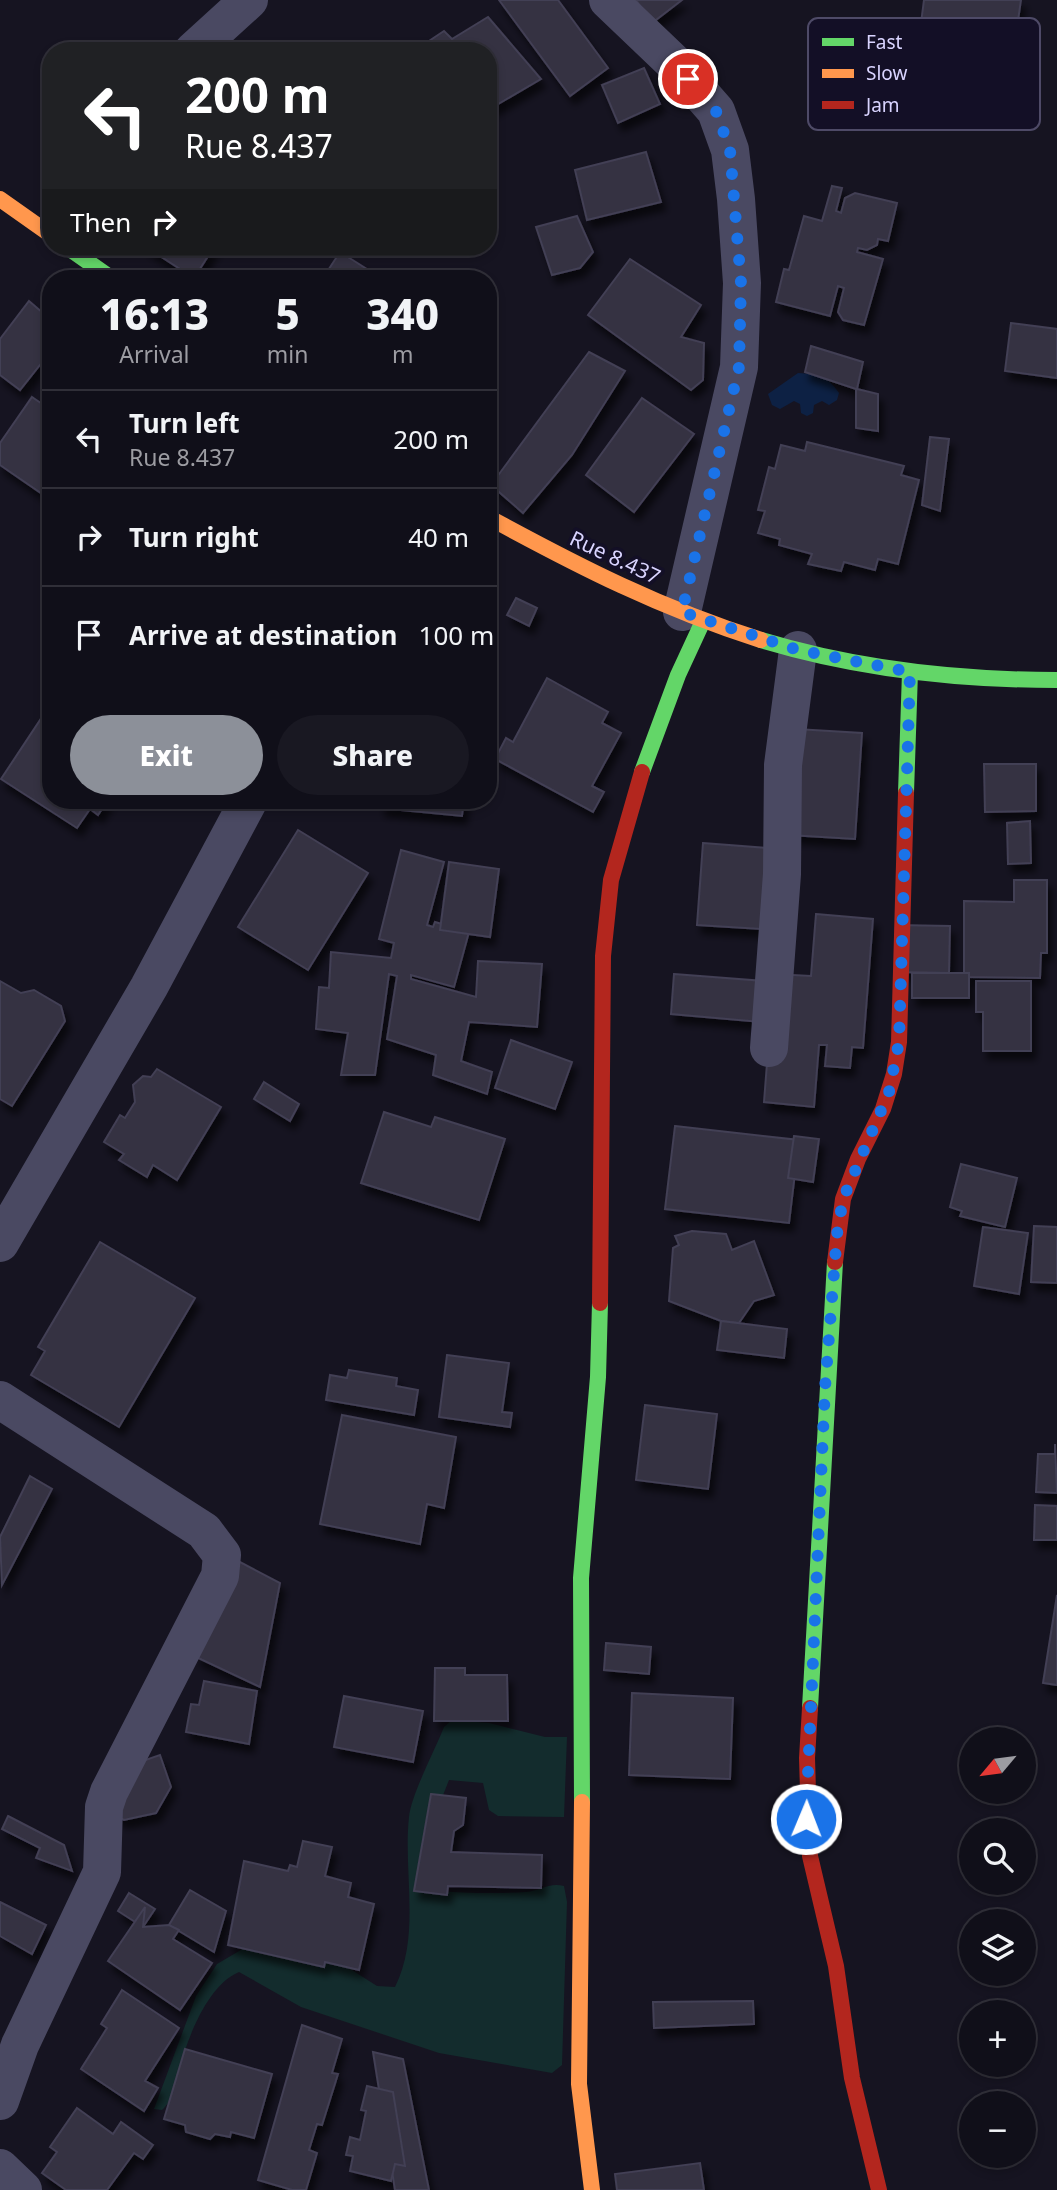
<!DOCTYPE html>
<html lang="en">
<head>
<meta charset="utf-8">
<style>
  :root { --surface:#100f19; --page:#191822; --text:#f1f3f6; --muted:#9c9ca2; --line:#302f38; --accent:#8c9099 }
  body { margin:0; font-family:"Noto Sans",sans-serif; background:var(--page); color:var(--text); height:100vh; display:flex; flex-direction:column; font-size:26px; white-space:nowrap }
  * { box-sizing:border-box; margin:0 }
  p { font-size:23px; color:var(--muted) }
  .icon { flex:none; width:38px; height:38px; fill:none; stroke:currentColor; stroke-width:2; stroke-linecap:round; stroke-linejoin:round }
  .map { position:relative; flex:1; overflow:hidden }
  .side { position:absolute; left:42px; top:270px; width:455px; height:539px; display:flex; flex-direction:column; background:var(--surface); border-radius:28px; box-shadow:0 4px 10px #0003,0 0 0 2px var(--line) }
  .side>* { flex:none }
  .banner { position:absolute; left:42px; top:42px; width:455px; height:214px; border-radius:28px; box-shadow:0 4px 10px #0003,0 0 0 2px var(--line); background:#202124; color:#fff; overflow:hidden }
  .needle { width:46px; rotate:241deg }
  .tools { position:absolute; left:959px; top:1727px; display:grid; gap:14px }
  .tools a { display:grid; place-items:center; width:77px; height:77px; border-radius:50%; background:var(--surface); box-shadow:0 4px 10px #0003,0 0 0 2px var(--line); font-size:35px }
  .pin { position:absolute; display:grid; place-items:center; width:60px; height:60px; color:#fff; margin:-30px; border:4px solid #fff; border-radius:50%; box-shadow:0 2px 7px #0007 }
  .me { position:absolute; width:77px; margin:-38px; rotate:1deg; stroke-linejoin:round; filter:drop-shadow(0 0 5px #0008) }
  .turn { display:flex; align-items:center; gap:24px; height:147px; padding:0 28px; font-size:32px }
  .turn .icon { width:91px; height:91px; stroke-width:2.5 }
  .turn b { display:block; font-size:49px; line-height:60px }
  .then { display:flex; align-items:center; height:66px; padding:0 28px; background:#0003; gap:14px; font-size:26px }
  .eta { display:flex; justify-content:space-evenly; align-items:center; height:119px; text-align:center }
  .eta b { font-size:42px; font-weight:800; line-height:49px }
  .cta { display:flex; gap:14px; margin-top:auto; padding:14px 28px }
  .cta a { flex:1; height:80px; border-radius:42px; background:var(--accent); color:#fff; font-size:28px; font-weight:800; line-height:80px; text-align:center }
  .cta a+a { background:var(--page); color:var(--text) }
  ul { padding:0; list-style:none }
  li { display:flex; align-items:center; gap:21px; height:98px; padding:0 28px; border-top:2px solid var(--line) }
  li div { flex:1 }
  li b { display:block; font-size:26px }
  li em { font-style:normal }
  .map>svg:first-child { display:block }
  .green { fill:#132c2d }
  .water { fill:#0d2144 }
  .building { fill:#343243; stroke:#433f54; stroke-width:2; filter:url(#shadow) }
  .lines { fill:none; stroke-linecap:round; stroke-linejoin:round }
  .street { stroke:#4a4962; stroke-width:38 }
  .fast { stroke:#63d668; stroke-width:16 }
  .slow { stroke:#ff974d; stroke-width:16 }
  .jam { stroke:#b3261e; stroke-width:16 }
  .route { stroke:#1a73e8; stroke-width:12; stroke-dasharray:0 21.6 }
  .labels { text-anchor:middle; stroke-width:7; stroke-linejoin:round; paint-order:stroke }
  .street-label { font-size:21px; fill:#d9d4ff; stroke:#130f26 }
  .key { fill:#130f26; stroke:#4e4a67; stroke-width:2 }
  .key-label { font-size:19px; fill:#d9d4ff }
</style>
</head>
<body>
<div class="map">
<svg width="1057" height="2190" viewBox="0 0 1057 2190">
  <defs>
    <filter id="shadow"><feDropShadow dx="4.5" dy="8" stdDeviation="3.5" flood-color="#0009"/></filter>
  </defs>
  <rect width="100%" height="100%" fill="#161421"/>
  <!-- green -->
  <path class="green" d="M452,1720L489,1723L545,1737H567L564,1817L498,1816L489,1810L483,1783L449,1780L434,1818L435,1891C465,1893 495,1894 526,1892C540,1891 549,1882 564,1886L567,1902L562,2065L552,2073L439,2053L301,2007L239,1972C208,1985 189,2035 180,2066C176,2081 174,2100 162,2110L154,2109L196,1996L217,1964L246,1947L344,1965L377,1986L395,1987C421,1935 403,1872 409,1817C411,1795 435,1750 444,1727Z"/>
  <!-- water -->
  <path class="water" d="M798,373C817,374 828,376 839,393L837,400L829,405L822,401L814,405L813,413L807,416L801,413L800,404L794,401L780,409L772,405L768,394Z"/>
  <!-- building -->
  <g class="building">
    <path d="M499,0H558L608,68L570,96Z"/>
    <path d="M636,0H682L652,23Z"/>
    <path d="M924,0H1021L1016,34L921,23Z"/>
    <path d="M488,17L541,79L488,110V51H414L444,31L452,39Z"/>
    <path d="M644,68L660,104L618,123L602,85Z"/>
    <path d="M646,152L661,202L587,220L575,170Z"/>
    <path d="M832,186L842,188L836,211L841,213L845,198L855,193L897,203L888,241L878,239L877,245L867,250L858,248L857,252L883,259L864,325L843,320L838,312L844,288L838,286L830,316L776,302L784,269L789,270L804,216L822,221Z"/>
    <path d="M577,216L593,252L580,268L552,275L536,227Z"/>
    <path d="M146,247H214L194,278Z"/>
    <path d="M340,252L381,278H323Z"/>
    <path d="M630,259L701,305L681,337L704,343L703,380L691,390L588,315Z"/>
    <path d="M29,301L51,320V351L20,390L0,375V339Z"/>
    <path d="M1011,323L1057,329V378L1005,371Z"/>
    <path d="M811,346L863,362L857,389L878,394V431L856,428V389L805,372Z"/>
    <path d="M589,352L625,371L572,455L523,513L491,485Z"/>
    <path d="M32,397L51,410V500L0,465V443Z"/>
    <path d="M642,398L694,434L634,512L586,475Z"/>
    <path d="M930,437L949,439L940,511L922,505Z"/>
    <path d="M807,442L904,466L901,475L919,480L898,564L878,559L875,570L844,562L841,571L808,564L812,554L779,545L780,539L758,533L765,511L758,510L769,467L775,469L781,445L805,451Z"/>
    <path d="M516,598L537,608L529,626L507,615Z"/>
    <path d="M547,678L608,712L602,723L621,733L592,786L604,792L593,812L495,759L506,738L513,742Z"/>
    <path d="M48,708L51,710V800H108L98,815L90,809L77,828L1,779Z"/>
    <path d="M796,729L862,733L855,839L789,835Z"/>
    <path d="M984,764H1036V811L985,812Z"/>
    <path d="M382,800H464L462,816L381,808Z"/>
    <path d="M1030,821L1031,863L1008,864L1007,823Z"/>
    <path d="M298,830L368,873L308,970L238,927Z"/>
    <path d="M703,843L767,848L761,929L697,925Z"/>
    <path d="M401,850L444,862L427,925L433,927L435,922L469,932L454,987L411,975V979L476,997L478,961L542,964L537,1027L469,1022L461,1061L492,1072L487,1094L433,1075L436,1055L387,1039L397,976L389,974L375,1075H341L348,1033L316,1029L319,987L329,988L331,952L391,958L394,943L379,939Z"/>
    <path d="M449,862L499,869L490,937L440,930Z"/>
    <path d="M1014,880H1047V953H1041L1040,978L964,977V901L1014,902Z"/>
    <path d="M816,914L873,919L863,1048L852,1047L850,1068L825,1066L827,1045H819L814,1107L764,1102L774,974L811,976Z"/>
    <path d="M896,925L950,926L949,973L895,972Z"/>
    <rect x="912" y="973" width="57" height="25"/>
    <path d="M674,974L764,981L761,1022L671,1014Z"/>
    <path d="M0,981L21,993L34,990L61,1006L65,1021L12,1106L0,1099Z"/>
    <path d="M976,981H1031V1051H983V1012H976Z"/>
    <path d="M511,1040L572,1062L555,1109L495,1088Z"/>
    <path d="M157,1069L221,1107L177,1180L153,1165L147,1177L119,1160L124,1154L104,1142L120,1115L125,1118L135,1102L133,1085L143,1076L151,1077Z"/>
    <path d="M264,1082L299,1104L290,1121L254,1099Z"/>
    <path d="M384,1112L431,1127L435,1117L505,1139L479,1220L361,1183Z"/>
    <path d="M675,1126L799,1140L789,1223L665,1209Z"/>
    <path d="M794,1136L819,1139L813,1182L788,1178Z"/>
    <path d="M961,1164L1017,1178L1005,1227L960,1216L962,1211L950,1207Z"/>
    <path d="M1034,1226L1057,1227V1283L1031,1282Z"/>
    <path d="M983,1227L1028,1233L1019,1294L974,1286Z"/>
    <path d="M692,1231L726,1234L732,1250L754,1241L774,1295L754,1301L739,1323L721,1321L669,1301L673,1248L679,1245L675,1236Z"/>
    <path d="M100,1242L195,1298L119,1427L31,1375L45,1351L38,1347Z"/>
    <path d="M721,1321L787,1329L784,1358L717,1350Z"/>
    <path d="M447,1355L509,1363L502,1412L512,1413L510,1427L439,1417Z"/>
    <path d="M349,1370L397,1378L396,1386L418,1390L414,1415L326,1400L330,1375L347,1378Z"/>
    <path d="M645,1405L717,1414L708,1489L636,1480Z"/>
    <path d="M342,1415L456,1437L444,1508L427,1504L420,1544L320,1524Z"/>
    <path d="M1055,1444L1057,1493L1036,1492L1038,1454H1055Z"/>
    <path d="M30,1476L52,1489L2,1585L0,1537Z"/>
    <path d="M1035,1505L1057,1506V1540H1034Z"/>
    <path d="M236,1560L280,1583L260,1687L196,1657Z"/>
    <path d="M1057,1595V1685L1043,1683Z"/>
    <path d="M606,1643L651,1647L649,1674L604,1670Z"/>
    <path d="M435,1668H465V1675H507L508,1721H434Z"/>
    <path d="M204,1681L257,1691L249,1744L186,1732L191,1704L199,1705Z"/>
    <path d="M632,1693L733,1698L730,1779L629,1775Z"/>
    <path d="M344,1696L423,1711L413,1762L334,1747Z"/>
    <path d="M160,1755L171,1787L156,1813L124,1820L108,1812L131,1765Z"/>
    <path d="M431,1794L466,1798L463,1825L454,1831L451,1852L542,1855L541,1888L448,1886L447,1895L414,1891Z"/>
    <path d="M8,1816L64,1845L72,1871L36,1858L40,1848L2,1829Z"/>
    <path d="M303,1841L332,1847L325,1876L351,1883L348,1897L374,1904L359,1970L325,1962L324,1967L228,1945L244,1861L288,1871L290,1865L297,1867Z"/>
    <path d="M190,1890L226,1911L214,1952L169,1925Z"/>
    <path d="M129,1893L155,1909L143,1927L118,1911Z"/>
    <path d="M0,1902L46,1925L32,1954L0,1936Z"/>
    <path d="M145,1907L143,1927L169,1925L179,1930L173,1939L212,1963L180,2010L108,1961Z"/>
    <path d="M122,1990L179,2028L145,2081L158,2088L144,2111L81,2069L107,2028L101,2024Z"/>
    <path d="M753,2001L754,2024L654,2028L653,2002Z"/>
    <path d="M302,2025L342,2039L332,2073L338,2074L322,2125L317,2124L309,2150L317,2153L306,2190H292L258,2180Z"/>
    <path d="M185,2049L272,2074L254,2138L231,2132L230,2137L215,2134L210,2139L186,2132L185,2125L164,2119Z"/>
    <path d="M373,2052L403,2059L429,2190H395Z"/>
    <path d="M367,2086L393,2092L405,2166L395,2164L391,2181L350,2171L353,2156L346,2155L350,2137L360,2140L366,2111L361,2110Z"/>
    <path d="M77,2108L113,2134L121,2122L153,2145L143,2159L134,2153L107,2190H66L42,2173L57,2152L50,2147Z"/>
    <path d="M700,2163L704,2190H617L615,2174Z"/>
  </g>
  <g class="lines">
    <!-- street -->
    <g class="street">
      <path d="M608,0L674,63L716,111L730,150L736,199L742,283L739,367L682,612"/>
      <path d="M193,51L249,0"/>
      <path d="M769,1048L782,874L783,765L798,650"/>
      <path d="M0,1243L149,987L249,800"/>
      <path d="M0,1400L204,1531L222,1555L220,1576L109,1792L104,1807L102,1872L20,2045L0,2101"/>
      <path d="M0,2168L23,2190"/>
    </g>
    <!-- fast -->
    <g class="fast">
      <path d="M67,247L111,278"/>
      <path d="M761,640C857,669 956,680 1057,680"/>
      <path d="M642,772L678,675L703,621"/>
      <path d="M906,793L910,672"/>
      <path d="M810,1708L835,1262"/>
      <path d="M582,1802L581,1578L598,1377L600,1303"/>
    </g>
    <!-- slow -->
    <g class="slow">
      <path d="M0,199L51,235"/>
      <path d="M488,517C580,567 660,608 761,640"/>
      <path d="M582,1802L579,2084L592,2190"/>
    </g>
    <!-- jam -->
    <g class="jam">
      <path d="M835,1262L843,1199L858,1159L883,1109L894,1074L899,1042L906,793"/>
      <path d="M600,1303L603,956L611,880L642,772"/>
      <path d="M810,1708L807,1758L810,1856L836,1966L852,2078L879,2190"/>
    </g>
  </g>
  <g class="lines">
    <!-- route -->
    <path class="route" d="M688,79L716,111L730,150L741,283L739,367L682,612L798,650L910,672L899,1042L889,1092L843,1199L837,1234L825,1388L806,1819"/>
  </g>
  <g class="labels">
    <!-- street labels -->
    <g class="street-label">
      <text transform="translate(615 558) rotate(25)" y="7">Rue 8.437</text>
    </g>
  </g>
  <!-- legend -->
  <rect x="808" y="18" width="232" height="112" rx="10" class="key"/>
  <rect x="822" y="38" width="32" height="8" fill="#63d668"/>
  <rect x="822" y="69" width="32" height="9" fill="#ff974d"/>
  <rect x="822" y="101" width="32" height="8" fill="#b3261e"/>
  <g class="key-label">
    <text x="866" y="49">Fast</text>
    <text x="866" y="80">Slow</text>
    <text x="866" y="112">Jam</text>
  </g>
</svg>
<div class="tools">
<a><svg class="needle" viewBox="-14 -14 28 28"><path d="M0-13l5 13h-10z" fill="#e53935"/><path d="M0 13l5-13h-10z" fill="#9c9ca2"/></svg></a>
<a><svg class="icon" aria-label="search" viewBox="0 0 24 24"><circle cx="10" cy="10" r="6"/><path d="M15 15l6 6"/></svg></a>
<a><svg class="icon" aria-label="layers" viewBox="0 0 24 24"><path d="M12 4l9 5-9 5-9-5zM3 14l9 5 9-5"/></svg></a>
<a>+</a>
<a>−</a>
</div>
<div class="pin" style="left:688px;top:79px;background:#d93025"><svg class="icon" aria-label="arrive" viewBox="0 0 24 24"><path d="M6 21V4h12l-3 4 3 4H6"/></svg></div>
<svg class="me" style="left:806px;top:1819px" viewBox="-20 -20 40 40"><circle r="17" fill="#1a73e8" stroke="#fff" stroke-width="3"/><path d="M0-11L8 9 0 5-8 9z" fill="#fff"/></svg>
<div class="banner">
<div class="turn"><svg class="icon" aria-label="left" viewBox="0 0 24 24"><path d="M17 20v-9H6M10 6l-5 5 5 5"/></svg><div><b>200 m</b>Rue 8.437</div></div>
<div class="then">Then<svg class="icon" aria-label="right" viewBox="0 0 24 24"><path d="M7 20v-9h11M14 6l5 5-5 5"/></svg></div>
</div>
<section class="side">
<div class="eta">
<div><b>16:13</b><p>Arrival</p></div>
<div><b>5</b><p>min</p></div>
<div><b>340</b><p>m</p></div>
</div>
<ul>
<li><svg class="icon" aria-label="left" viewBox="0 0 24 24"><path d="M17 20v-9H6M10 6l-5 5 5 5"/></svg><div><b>Turn left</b><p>Rue 8.437</p></div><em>200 m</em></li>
<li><svg class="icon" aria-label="right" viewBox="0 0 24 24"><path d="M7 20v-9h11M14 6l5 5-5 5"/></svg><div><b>Turn right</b></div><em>40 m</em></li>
<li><svg class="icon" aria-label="arrive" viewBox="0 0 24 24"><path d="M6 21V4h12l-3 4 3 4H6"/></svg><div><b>Arrive at destination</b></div><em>100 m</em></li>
</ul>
<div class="cta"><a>Exit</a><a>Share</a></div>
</section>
</div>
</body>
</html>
